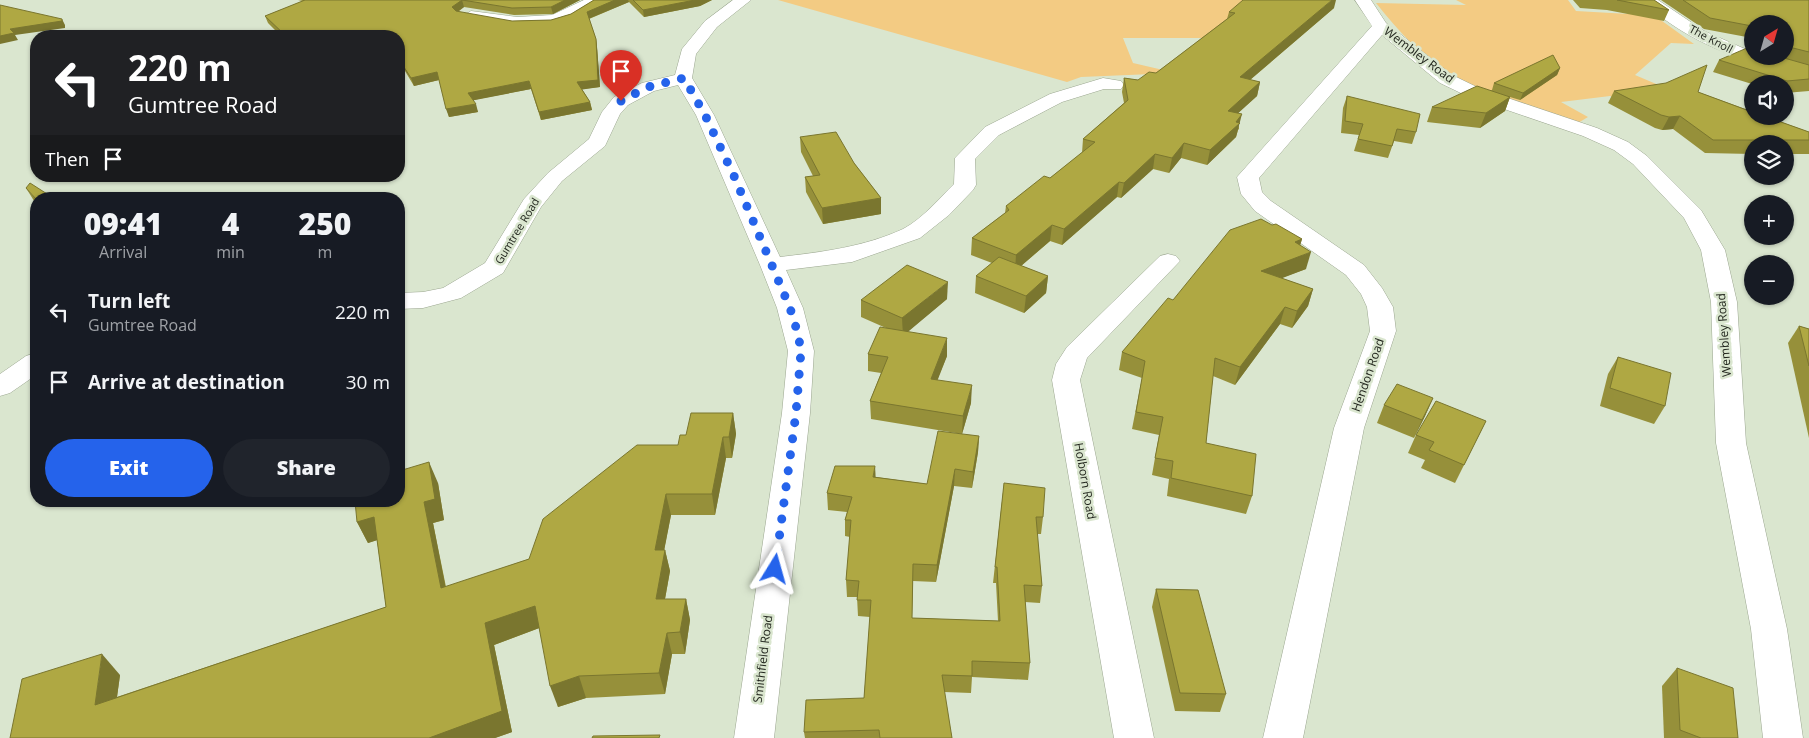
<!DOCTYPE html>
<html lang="en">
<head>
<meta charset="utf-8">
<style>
  :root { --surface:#171b24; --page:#20242c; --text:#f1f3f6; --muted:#9ea1a6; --accent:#2563eb }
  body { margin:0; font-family:"Open Sans",sans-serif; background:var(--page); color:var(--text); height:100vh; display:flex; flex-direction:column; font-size:19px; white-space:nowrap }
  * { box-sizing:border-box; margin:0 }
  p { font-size:16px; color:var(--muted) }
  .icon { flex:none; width:28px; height:28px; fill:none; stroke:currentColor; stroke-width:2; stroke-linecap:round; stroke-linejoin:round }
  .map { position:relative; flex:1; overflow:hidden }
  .drawer { position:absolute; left:30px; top:192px; width:375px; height:315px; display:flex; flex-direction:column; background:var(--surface); border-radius:20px; box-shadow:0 1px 4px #0004 }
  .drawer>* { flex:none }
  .top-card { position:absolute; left:30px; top:30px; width:375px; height:152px; border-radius:20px; box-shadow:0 1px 4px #0004; background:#202124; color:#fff; overflow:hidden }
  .needle { width:32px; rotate:37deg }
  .buttons { position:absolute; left:1744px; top:15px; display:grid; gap:10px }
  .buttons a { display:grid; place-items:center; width:50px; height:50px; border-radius:50%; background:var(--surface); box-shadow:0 1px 4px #0004; font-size:25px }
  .pin { position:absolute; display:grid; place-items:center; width:42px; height:42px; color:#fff; margin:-51px -21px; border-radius:50% 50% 50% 0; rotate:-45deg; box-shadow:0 0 5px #0007 }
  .pin .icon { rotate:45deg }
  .me { position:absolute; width:55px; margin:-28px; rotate:8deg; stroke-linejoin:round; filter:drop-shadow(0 0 4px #0008) }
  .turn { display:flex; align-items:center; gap:18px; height:105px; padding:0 15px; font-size:22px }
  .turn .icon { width:65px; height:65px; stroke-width:2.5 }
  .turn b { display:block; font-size:35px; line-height:42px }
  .then { display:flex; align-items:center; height:48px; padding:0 15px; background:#0003; gap:10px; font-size:19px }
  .eta { display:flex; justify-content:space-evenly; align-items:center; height:85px; text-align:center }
  .eta b { font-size:30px; font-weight:800; line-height:35px }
  .action { display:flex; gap:10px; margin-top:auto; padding:10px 15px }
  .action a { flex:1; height:58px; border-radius:30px; background:var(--accent); color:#fff; font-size:20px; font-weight:800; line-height:58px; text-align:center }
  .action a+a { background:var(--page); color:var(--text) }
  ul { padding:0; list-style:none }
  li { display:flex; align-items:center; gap:15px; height:70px; padding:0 15px }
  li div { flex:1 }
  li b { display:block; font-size:19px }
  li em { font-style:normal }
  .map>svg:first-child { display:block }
  .green { fill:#f3cb83 }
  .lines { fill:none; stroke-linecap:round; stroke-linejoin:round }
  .minor-casing { stroke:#9ba690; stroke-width:1 }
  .minor { fill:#fff; fill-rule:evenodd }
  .wall { fill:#96903a }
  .shaded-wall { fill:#7a762f }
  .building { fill:#afa843; stroke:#7a762f }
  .route { stroke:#2563eb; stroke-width:9; stroke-dasharray:0 16.2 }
  .labels { text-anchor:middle; stroke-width:5; stroke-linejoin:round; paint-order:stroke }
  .far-street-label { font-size:11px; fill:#1d2119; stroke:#dae6cf }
  .street-label { font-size:12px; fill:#1d2119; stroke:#dae6cf }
</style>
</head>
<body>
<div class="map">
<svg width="1809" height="738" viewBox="0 0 1809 738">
  <rect width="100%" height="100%" fill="#dae6cf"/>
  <!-- green -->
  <g class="green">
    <path d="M778,0H1251L1209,38H1123L1133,63L1176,73L1081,77L1067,82Z"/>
    <path d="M1456,0H1568L1576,11L1629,14L1633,0L1694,44L1671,43L1635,75L1668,89L1635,108L1610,96L1561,102L1588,117L1578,123C1542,111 1487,98 1456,79C1424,59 1399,32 1376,3L1466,5Z"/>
  </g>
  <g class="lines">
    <defs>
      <g id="minor">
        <path d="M584,0H605C601,5 594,7 588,10C550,32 508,30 465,19L463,16L471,11L517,17L552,15Z"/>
        <path d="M733,0H751L717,27L696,54L692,78L714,115L780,257C822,252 864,247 903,229C922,219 939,199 954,184L955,158L985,127L1050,94L1103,78L1121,81L1124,85L1121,89H1104L1062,102L999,135L975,159L976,185L973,190L949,215L920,238L852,262L786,270L803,308L814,351L810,413L774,738H734L782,413L788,351L777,308L760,265L696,115L678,85L654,91L628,105L620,114L605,146L562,181L541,207L503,273L461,298L423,308L399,309V293L423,292L443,288L485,263L524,199L548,173L589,139L602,112L614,97L642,83L675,75L682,49L705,21Z"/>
        <path d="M1355,0H1371L1386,23L1452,75L1481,89L1597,128L1628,142L1647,156L1701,210L1725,250L1737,302L1746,443L1787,629L1803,738H1763L1751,629L1716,443L1711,302L1701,250L1684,218L1633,164L1614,150L1583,136L1469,97L1440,83L1382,35L1259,178L1262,192L1271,201L1364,265L1382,288L1393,307L1396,331L1364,428L1303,738H1263L1334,428L1370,331L1367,307L1361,294L1346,275L1255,211L1241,194L1237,177L1372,26Z"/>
        <path d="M1640,0H1658L1704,31L1752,52V56H1766L1809,68V78C1757,65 1708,51 1664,19C1656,14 1646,8 1640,0Z"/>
        <path d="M1168,254L1176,256L1180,261L1087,358L1080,380L1154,738H1114L1052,380L1056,364L1067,347L1160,256Z"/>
        <path d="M36,353V375L10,393L0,396V374L26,356Z"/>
      </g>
    </defs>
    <!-- minor casing -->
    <use href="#minor" class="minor-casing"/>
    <!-- minor -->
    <use href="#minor" class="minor"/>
  </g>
  <!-- wall -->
  <g class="wall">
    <path d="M298,0H580L553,14L514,15L464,7L458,12L512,21L551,20L571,14L594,0H712L700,6L644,17L629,2L589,19L596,39L597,47L600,87L582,89L590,102L592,110L541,120L531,89L473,100L478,112L449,117L439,80L414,86L405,71L399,70V36H281L268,23L265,16L303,1Z"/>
    <path d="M1573,0H1654L1669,10L1664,21L1607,10L1580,8Z"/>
    <path d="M1661,0H1809V91L1785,93V84H1752L1713,72L1719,60L1752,56H1785V24H1752V38L1704,29Z"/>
    <path d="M1334,8L1250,80L1260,82L1257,96L1238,113L1239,129L1238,130L1236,137L1207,165L1181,158L1169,173L1153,169L1121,198L1117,197L1062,245L1050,241L1021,266L1048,276L1046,293L1024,313L975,293L976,276L992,263L971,255L972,238L1005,213L1006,206L1050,178L1082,153L1083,139L1124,103L1122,92L1124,78L1138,80L1156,73L1227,19L1229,12Z"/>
    <path d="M1560,68L1557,75L1520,100L1510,97L1505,111L1480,128L1427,122L1432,107L1492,90L1494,83Z"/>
    <path d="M1614,91L1698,92L1809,132V154H1785V144H1752V154L1705,153L1673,129L1662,130L1655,128L1608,103Z"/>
    <path d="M1347,96L1416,132L1412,144L1394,141L1388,158L1354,151L1359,135L1341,133L1343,108Z"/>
    <path d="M800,137L854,163L881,198V214L823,224L806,192L805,177L813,176L801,152Z"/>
    <path d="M26,188L36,199V204Z"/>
    <path d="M1272,225L1302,239L1300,245L1306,269L1281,278L1313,289L1308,306L1292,328L1280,324L1235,385L1213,376L1206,443L1252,496L1246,514L1167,496L1169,479L1152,475L1159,435L1132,429L1142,378L1119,370L1122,352L1173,300Z"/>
    <path d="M947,299L907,332L947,356L937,380L971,403L962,434L871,419L870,401L881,373L868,371V354L886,328L861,317V300Z"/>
    <path d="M1799,326L1809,329V438L1788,343Z"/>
    <path d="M1618,357L1665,406L1654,424L1600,406L1608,374Z"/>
    <path d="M1433,398L1425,416L1414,438L1377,423L1384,405Z"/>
    <path d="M733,413L736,434L732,458H726L715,515H671L664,550H665L670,571L665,599H686L690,620L685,654H672L665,694L586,698L558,707L539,628L494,645L512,732L495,738H10L120,675L117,697L386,607L377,540L368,543L357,522L438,483L444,520L433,523L446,587L529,559L678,445L686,435Z"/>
    <path d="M1486,421L1455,483L1421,468L1425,460L1408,453L1416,435Z"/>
    <path d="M979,436L978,452L972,488L954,486L936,582L913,581L912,618L998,621L996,583H993L1004,483L1043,517L1041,534H1037L1042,586L1040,603L1025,602L1030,663L1028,680L972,677L971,693L944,692L952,738H805L804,732L864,698L870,617L858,616L857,597H847L846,580L850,537L845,536V520L847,512L828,510L827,493L876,477L927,484Z"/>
    <path d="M1156,589L1226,694L1220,712L1175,711L1152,607Z"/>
    <path d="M1677,668L1738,738H1664L1662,686Z"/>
  </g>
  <!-- shaded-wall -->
  <g class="shaded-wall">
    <path d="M462,0L464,7L454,14L452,7Z"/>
    <path d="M565,0H580L553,14L551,7Z"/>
    <path d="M615,0H628L629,2L588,19L587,12Z"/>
    <path d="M695,0H712L700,6L644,17L643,10Z"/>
    <path d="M1332,0H1336L1334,8L1237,91L1240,77Z"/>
    <path d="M62,19L65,25V28L15,35L18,40L0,44V36L10,29Z"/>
    <path d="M596,39L597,47L600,87L579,90L577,82Z"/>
    <path d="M1560,68L1557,75L1520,100L1523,93Z"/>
    <path d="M437,72L439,80L414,86L411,78Z"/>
    <path d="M529,81L531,89L470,101L468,93Z"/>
    <path d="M1260,82L1257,96L1225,125L1228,111Z"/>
    <path d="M1510,97L1505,111L1480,128L1486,113Z"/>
    <path d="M590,102L592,110L541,120L539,112Z"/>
    <path d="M476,104L478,112L449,117L446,109Z"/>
    <path d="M1242,114L1236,137L1207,165L1210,150Z"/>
    <path d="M1680,116L1673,129L1662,130L1669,117Z"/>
    <path d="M1184,143L1181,158L1169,173L1172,158Z"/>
    <path d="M1155,154L1153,169L1121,198L1124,183Z"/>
    <path d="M1119,182L1117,197L1062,245L1064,229Z"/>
    <path d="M881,198V214L823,224L822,208Z"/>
    <path d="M1052,225L1050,241L1015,271L1016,255Z"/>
    <path d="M1302,239L1297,256L1295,242Z"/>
    <path d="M1311,252L1306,269L1256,288L1261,271Z"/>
    <path d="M1048,276L1046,293L1024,313L1026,296Z"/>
    <path d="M948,282L947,299L903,336L902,318Z"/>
    <path d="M1313,289L1308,306L1292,328L1297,311Z"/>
    <path d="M1285,307L1280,324L1235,385L1240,367Z"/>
    <path d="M947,338V356L931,397V379Z"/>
    <path d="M972,385L971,403L962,434L963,416Z"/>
    <path d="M1433,398L1425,416L1414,438L1422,420Z"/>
    <path d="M733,413L736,434L732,458L729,437Z"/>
    <path d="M979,436L978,452L972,488L973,472Z"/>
    <path d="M723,437L726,458L715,515L712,494Z"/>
    <path d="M429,462L438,483L444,520L433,523L450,610L441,588L424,502Z"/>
    <path d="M875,466L876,483L873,477Z"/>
    <path d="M955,469L954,486L936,582L937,565Z"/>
    <path d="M666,494L671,515L660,572L655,550Z"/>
    <path d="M374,517L384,538L368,543L357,522Z"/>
    <path d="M665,550L670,571L661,621L656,599Z"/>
    <path d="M686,599L690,620L685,654L680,632Z"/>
    <path d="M535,606L542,627L494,645L512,732L495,738H429L485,623Z"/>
    <path d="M667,633L672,654L665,694L659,673Z"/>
    <path d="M102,654L120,675L113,726L95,705Z"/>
    <path d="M579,676L586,698L558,707L550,686Z"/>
  </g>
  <!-- building -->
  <g class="building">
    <path d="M305,0H565L551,7L512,8L462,0L452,7L456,11L512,21L551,20L571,14L594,0H615L587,12L596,39L598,80L577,82L590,102L539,112L529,81L468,93L476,104L446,109L437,72L411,78L402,64L399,63V36H286L265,16Z"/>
    <path d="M633,0H695L643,10Z"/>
    <path d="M1243,0H1332L1240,77L1260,82L1228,111L1242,114L1236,122L1240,123L1210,150L1184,143L1172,158L1155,154L1124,183L1119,182L1064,229L1052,225L1016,255L972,238L1009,210L1006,206L1044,176L1050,178L1095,142L1083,139L1128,100L1124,78L1138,80L1149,72L1156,73L1235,13L1229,12Z"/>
    <path d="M1617,0H1654L1669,10Z"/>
    <path d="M1683,0H1809V52L1785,46V24H1752V26L1710,18Z"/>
    <path d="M0,5L62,19V21L10,29L14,33L0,36Z"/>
    <path d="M1747,48L1752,50V56H1777L1809,65V79L1787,81L1719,60Z"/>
    <path d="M1553,55L1560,68L1523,93L1494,83Z"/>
    <path d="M1707,65L1698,92L1752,112V116H1764L1809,132V140H1713L1680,116L1669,117L1661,115L1614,91L1666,83Z"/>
    <path d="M1477,86L1510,97L1486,113L1432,107Z"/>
    <path d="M1347,96L1420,114L1416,132L1397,129L1392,146L1358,139L1363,124L1345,121Z"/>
    <path d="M836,132L854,163L881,198L822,208L805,177L820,175L800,137Z"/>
    <path d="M30,183L55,199H36L26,188Z"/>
    <path d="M1261,219L1272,225L1276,224L1302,239L1295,242L1311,252L1261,271L1313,289L1297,311L1285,307L1240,367L1215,358L1206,443L1256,454L1252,496L1171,478L1173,461L1155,458L1163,417L1136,412L1145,361L1122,352L1168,298L1173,300L1230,230Z"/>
    <path d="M999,257L1048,276L1026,296L976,276Z"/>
    <path d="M907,265L948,282L902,318L861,300Z"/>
    <path d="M1799,326L1809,329V366Z"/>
    <path d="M880,327L947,338L931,379L972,385L963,416L870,401L888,357L868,354Z"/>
    <path d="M1618,357L1671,373L1665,406L1610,388Z"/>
    <path d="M1397,384L1433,398L1422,420L1384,405Z"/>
    <path d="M1436,401L1486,421L1464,465L1429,450L1434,442L1416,435Z"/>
    <path d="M691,413H733L729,437H723L712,494H666L655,550H665L656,599H686L680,632L667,633L659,673L579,676L550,686L535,606L485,623L502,711L429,738H10L22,679L102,654L95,705L386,607L374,517L357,522L355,501H399V471L429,462L435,499L424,502L441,588L529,559L543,519L637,445H678L680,435H686Z"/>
    <path d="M938,431L979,436L973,472L955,469L937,565L913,564L912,618L1000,621L997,567H995L1004,483L1045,488L1043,517H1036L1042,586L1024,585L1030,663L972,661V676L942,675L952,738H880L879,730L804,732L806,700L864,698L871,600H857L859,581L846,580L851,520H845L852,497L827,493L835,466H875L873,477L927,484Z"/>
    <path d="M1156,589L1198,590L1226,694L1180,693Z"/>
    <path d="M1677,668L1733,688L1738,738H1701L1680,730Z"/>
    <path d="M660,735L659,738H592L593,736Z"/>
  </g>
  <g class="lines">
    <!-- route -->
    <path class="route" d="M621,101L648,87L684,78L705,115L734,176L790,308L798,334L801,351L796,413L775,569"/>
  </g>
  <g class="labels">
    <!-- far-street labels -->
    <g class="far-street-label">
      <text transform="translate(1711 39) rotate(28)" y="4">The Knoll</text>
      <text transform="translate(517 231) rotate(-59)" y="4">Gumtree Road</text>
    </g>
    <!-- street labels -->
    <g class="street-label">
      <text transform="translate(1419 55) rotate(37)" y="4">Wembley Road</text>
      <text transform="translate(1724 335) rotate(-94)" y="4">Wembley Road</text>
      <text transform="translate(1368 375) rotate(-71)" y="4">Hendon Road</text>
      <text transform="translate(1085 481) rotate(80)" y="4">Holborn Road</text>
      <text transform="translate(763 659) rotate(-83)" y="4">Smithfield Road</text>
    </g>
  </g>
</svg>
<div class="buttons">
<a><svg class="needle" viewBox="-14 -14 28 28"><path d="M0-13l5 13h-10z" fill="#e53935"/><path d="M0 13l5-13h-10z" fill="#9ea1a6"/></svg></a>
<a><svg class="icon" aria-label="sound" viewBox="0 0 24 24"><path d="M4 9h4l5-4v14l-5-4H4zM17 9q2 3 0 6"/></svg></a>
<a><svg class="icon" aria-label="layers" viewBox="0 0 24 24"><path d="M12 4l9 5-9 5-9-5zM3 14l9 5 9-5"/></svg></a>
<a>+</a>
<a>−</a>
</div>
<div class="pin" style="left:621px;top:101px;background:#d93025"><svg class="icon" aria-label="arrive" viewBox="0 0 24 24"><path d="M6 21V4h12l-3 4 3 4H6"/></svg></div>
<svg class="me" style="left:775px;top:569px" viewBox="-20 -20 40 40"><path d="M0-17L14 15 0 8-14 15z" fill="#2563eb" stroke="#fff" stroke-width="4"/></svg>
<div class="top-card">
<div class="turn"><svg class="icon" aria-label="left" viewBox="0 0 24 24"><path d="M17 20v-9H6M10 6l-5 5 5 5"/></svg><div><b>220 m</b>Gumtree Road</div></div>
<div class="then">Then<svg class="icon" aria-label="arrive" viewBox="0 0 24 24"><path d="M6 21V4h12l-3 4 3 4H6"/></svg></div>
</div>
<section class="drawer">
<div class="eta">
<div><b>09:41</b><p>Arrival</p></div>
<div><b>4</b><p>min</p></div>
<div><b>250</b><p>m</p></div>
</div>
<ul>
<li><svg class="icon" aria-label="left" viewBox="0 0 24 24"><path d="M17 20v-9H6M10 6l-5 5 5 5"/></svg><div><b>Turn left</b><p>Gumtree Road</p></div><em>220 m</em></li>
<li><svg class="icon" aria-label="arrive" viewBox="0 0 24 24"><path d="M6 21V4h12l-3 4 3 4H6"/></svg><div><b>Arrive at destination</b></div><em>30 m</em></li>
</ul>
<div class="action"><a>Exit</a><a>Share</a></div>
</section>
</div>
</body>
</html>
